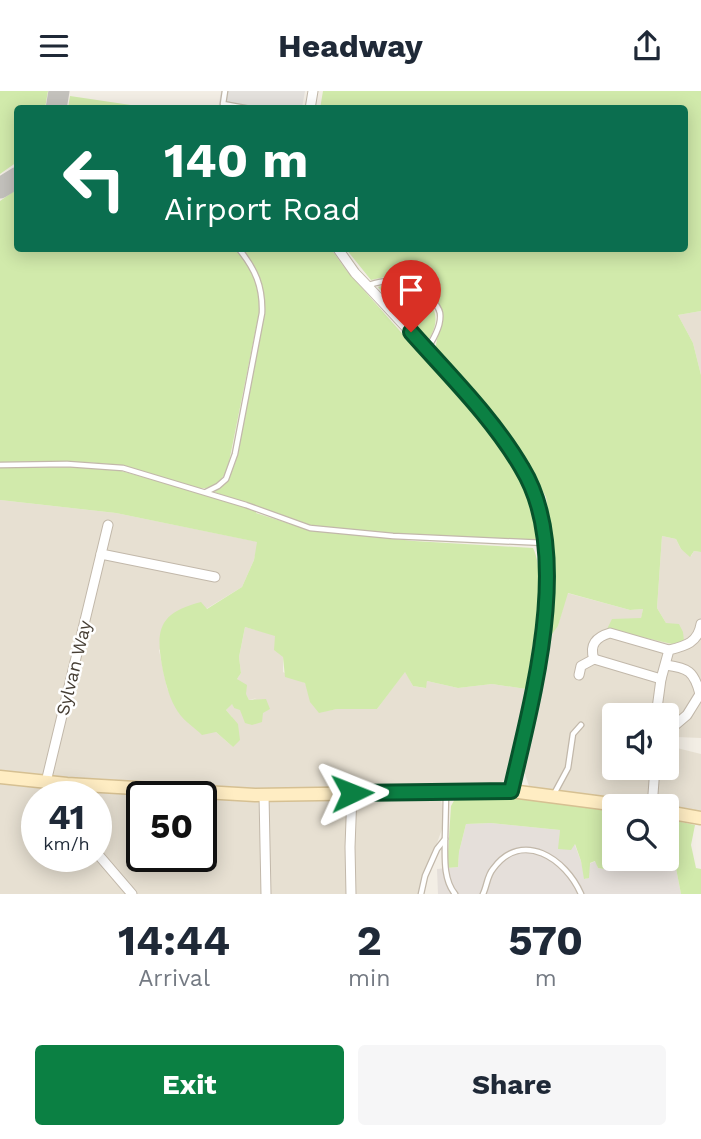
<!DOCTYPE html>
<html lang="en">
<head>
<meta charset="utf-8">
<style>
  :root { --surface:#fff; --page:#f6f6f7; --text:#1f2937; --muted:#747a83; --accent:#0b8043 }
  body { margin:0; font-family:"Work Sans",sans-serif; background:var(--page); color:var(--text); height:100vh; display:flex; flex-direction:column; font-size:26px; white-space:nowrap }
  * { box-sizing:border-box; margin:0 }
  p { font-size:23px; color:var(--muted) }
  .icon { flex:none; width:38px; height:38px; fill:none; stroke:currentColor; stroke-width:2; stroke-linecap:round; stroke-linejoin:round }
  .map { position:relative; height:803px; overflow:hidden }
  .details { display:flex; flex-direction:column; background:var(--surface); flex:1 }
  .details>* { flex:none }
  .banner { position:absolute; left:14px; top:14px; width:674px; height:147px; border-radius:7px; box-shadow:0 4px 18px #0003; background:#0b6e4f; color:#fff; overflow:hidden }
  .tools { position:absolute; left:602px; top:612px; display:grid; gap:14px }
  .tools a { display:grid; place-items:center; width:77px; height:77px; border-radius:7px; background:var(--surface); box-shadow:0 4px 18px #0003; font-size:35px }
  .speed { position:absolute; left:21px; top:690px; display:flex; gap:14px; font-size:35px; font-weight:700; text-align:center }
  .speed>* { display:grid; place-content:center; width:91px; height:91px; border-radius:50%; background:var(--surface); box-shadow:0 4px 18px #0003; line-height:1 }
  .speed small { font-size:18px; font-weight:400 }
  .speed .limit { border:4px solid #111; border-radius:10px; background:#fff; color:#111 }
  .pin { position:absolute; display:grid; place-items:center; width:60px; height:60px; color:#fff; margin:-72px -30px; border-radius:50% 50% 50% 0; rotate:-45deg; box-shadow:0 0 7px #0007 }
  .pin .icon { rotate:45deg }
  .me { position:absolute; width:77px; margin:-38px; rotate:88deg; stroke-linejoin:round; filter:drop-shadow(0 0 5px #0008) }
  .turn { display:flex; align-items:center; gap:24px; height:147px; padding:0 35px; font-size:32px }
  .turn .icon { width:91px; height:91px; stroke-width:2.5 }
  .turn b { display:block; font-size:49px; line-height:60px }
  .eta { display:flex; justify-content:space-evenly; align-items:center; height:119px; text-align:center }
  .eta b { font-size:42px; font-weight:700; line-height:49px }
  .cta { display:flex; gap:14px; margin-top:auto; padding:14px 35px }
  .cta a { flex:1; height:80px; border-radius:7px; background:var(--accent); color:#fff; font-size:28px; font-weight:700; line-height:80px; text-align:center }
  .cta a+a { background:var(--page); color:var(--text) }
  header { display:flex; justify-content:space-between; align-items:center; height:91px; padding:0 35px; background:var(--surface); font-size:32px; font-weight:700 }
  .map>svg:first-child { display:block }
  .residential { fill:#e7e0d2; fill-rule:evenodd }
  .industrial { fill:#e5dfda }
  .green { fill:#d1eaab }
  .parking { fill:#e4e1dd }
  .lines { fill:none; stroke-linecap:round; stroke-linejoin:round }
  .taxiway { stroke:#c4c2bd; stroke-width:21 }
  .service-casing { stroke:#c2b8aa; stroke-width:7 }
  .minor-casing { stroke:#c2b8aa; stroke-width:11 }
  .secondary-casing { stroke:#d6c092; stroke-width:15 }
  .service { stroke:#fff; stroke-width:4.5 }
  .minor { stroke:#fff; stroke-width:9 }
  .secondary { stroke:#ffedc3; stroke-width:12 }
  .route-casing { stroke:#07532c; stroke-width:18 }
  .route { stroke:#0b8043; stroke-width:12 }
  .labels { text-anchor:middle; stroke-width:5; stroke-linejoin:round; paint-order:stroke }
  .street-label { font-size:18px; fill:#463e34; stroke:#fff }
</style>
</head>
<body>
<header><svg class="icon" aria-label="menu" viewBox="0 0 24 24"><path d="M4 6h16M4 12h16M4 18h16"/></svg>Headway<svg class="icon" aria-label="share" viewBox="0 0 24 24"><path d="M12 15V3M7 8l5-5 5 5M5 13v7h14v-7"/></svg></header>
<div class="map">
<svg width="701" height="803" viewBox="0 0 701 803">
  <rect width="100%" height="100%" fill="#f3eee5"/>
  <!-- residential -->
  <g class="residential">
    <path d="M701,220V284L693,252L678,224Z"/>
    <path d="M0,409L116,422L258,451L254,469L242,496L206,518L159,559L167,597L179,622L216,641L233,656L232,626L226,619L232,612L234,617L257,607L249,609L237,588L241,582L239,566L245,536L275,544L283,566V581L305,592L320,621L337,618H377L405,580L413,595L425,597L427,590L458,597L492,593L526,598L510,680L503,690L497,694L236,699L0,681Z"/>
    <path d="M662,445L676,448L681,458L691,465L694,460L701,461V647L677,646L669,655L701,663V723L529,695L524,680L546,540L558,535L567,502L630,519L643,518L641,528H612L652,548L672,553L684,550L666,532L657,517ZM614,625H667V677H614Z"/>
    <path d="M0,691L38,695L45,705H37V765H93L126,803H0Z"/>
    <path d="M57,696L437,704L441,708L444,726L442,738L419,803H137L96,755V705H55V699ZM142,705H201V765H142Z"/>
  </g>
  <!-- industrial -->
  <path class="industrial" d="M491,732L560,739L559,758L574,752L581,770L585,788L589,786V773L596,770L598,777L604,778L607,745L614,746V768H667V757L675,772L681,803H438L437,778L458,776L459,761L466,733Z"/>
  <!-- green -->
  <g class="green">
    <path d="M0,0H48L45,17L18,18L17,71L0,83Z"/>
    <path d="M323,0H701V220L678,224L693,252L701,284V461L694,460L690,466L681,458L676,448L662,445L657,517L666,532L679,533L683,541L684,550L672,553L607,538L612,528L641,527L643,518L630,519L568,502L558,535L552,543L546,540L552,448L546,406L518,357L488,317L441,268L435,259L442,222L438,211L414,191L385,186L371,189L346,158H684V18H320Z"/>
    <path d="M70,5L151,17H68Z"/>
    <path d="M17,98L18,158H235C252,177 261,196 259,222L228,376C224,386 218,395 206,397C184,400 143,378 118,374C79,369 39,371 0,371V110Z"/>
    <path d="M242,158H331L347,180L504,358C521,386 533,413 540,445L536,449L388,442L310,435L214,401L228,389L235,373L264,223C266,197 259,177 242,158Z"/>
    <path d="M388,193C420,196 451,217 427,251L378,196Z"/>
    <path d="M77,376L109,377L125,381L256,418V422L309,439L414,450L533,457C548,486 530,564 526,598L492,593L458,597L427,590L426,597L413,595L405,581L377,618H337L319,622L310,611L305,592L285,586L283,566L274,559L275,545L245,536L239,566L241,582L237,588L247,594L246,603L249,609L266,608L270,618L263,622L262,631L252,634L245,632L240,619L234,617L232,613L226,619L238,633L240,649L233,656L216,641L202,644C195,637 184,630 178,621C170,609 166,594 163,580C155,539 158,522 201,511L207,518L242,496L254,469L257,451L116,422L0,409V377Z"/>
    <path d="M456,706L532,707L614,718V746L607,745L604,778L598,777L595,770L590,772L589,787L584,788L581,770L575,753L571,759L558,758L560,739L491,732L466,733L459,761L458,776L447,777L451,715Z"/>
    <path d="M667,728L695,734L691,754L696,777L701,778V803H681L675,772L667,757Z"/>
  </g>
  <!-- parking -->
  <path class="parking" d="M221,0H305L302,17L218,18Z"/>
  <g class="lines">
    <!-- taxiway -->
    <g class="taxiway">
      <path d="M56,18L59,0"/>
      <path d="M0,97L18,86"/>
    </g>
    <defs>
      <g id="service">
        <path d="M225,0L223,13L250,18"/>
        <path d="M369,194C392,186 413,190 431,208C434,211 439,217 440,222C442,234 433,249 427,258"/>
        <path d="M0,374L67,373L123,377L246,414L310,437L393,445L545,452"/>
        <path d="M206,401L218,395L226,388L235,363L262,222C263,195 255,178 239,158"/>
        <path d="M554,703L568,677L573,643L581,634"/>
        <path d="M445,748C445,766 443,788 455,803"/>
        <path d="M421,803L425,785L437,758L445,748L446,704"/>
        <path d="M483,803C487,795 487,785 493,778C522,738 566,768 581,803"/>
      </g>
      <g id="minor">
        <path d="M310,18L313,0"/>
        <path d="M338,158L355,182C386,214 416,247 446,280C482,321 522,362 539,416C563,496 530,618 511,700"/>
        <path d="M101,463L215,486"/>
        <path d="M594,568C589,554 596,546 610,542L669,559"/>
        <path d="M594,568L661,588"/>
        <path d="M666,574C688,577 694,580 700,603L687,624L667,641"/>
        <path d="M579,584L581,575L594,568"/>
        <path d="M656,625L661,588L669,559C685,555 698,552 701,533"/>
        <path d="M264,704L266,803"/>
        <path d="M50,705L46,691L108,434"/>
        <path d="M652,716L655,677"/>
        <path d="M96,761L132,803"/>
        <path d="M351,803L350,756L352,702"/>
      </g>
      <g id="secondary">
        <path d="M0,686L67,693L255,704L511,700L634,716"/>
        <path d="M667,721L701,727"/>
      </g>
    </defs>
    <!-- service casing -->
    <use href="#service" class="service-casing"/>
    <!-- minor casing -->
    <use href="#minor" class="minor-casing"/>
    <!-- secondary casing -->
    <use href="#secondary" class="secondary-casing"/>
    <!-- service -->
    <use href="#service" class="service"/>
    <!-- minor -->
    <use href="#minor" class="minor"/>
    <!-- secondary -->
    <use href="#secondary" class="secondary"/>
  </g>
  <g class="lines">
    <defs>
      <path id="route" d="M352,702L511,700C532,608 574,462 522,377C493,327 449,284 411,241"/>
    </defs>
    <!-- route casing -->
    <use href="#route" class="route-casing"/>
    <!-- route -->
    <use href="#route" class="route"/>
  </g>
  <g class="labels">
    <!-- street labels -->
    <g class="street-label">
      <text transform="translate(74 577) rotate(-76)" y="6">Sylvan Way</text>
    </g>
  </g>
</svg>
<div class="tools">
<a><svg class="icon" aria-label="sound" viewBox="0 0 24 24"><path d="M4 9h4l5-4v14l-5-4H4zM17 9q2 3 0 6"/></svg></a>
<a><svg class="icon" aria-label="search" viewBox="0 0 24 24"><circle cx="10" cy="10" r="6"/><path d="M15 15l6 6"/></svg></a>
</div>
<div class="speed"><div>41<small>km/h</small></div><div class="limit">50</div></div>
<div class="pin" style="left:411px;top:241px;background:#d93025"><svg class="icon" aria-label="arrive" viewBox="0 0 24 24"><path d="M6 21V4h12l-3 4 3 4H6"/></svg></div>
<svg class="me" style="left:352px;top:702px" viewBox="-20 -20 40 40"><path d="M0-17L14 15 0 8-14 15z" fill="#0b8043" stroke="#fff" stroke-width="4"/></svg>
<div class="banner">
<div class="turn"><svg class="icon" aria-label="left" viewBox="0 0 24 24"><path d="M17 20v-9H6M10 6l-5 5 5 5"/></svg><div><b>140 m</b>Airport Road</div></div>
</div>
</div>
<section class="details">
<div class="eta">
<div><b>14:44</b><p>Arrival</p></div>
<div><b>2</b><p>min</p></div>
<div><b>570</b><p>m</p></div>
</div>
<div class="cta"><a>Exit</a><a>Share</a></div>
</section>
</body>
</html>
